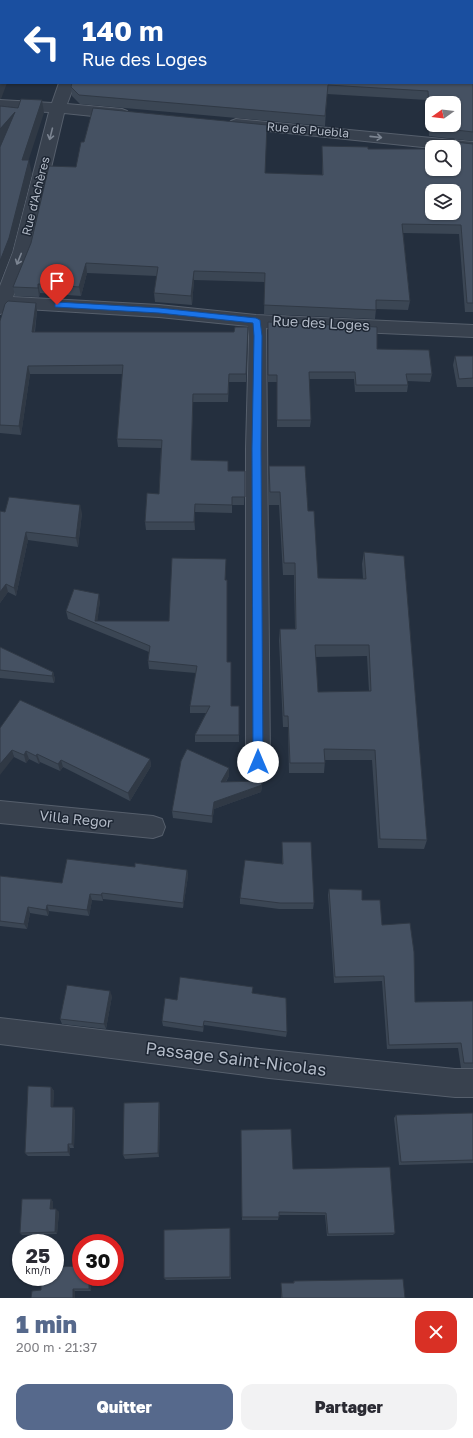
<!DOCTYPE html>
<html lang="fr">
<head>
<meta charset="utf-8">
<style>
  :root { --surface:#fff; --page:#f2f2f3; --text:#2b2b33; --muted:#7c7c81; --accent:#56698c }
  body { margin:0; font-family:"Golos Text",sans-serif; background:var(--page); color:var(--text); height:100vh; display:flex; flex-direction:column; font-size:15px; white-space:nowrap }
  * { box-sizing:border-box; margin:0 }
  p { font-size:13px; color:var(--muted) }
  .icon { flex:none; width:22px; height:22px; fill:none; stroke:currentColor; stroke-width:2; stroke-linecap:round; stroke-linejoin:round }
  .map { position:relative; height:1298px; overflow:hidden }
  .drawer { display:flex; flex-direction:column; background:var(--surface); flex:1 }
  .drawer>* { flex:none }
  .banner { position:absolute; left:0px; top:0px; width:473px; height:84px; box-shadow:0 1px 3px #0004; background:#1a4fa0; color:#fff; overflow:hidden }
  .needle { width:26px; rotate:256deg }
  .buttons { position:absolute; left:425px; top:96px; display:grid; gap:8px }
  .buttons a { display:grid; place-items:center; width:36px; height:36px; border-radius:8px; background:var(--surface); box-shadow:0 1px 3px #0004; font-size:20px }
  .speed { position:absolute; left:12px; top:1234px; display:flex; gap:8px; font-size:20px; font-weight:700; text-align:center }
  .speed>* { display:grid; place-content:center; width:52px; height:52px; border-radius:50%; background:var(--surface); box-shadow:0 1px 3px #0004; line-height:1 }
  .speed small { font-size:10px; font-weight:400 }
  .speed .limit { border:6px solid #d22; background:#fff; color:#111 }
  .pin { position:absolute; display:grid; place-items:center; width:34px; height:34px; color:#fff; margin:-41px -17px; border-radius:50% 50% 50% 0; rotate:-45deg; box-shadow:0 0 4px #0007 }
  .pin .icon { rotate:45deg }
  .me { position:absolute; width:44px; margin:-22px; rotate:0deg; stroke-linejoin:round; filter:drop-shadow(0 0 3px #0008) }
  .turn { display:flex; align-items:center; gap:14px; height:84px; padding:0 16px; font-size:18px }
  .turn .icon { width:52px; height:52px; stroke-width:2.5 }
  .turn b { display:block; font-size:28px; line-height:34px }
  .round { display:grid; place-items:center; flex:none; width:42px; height:42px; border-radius:12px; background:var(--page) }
  .overview { display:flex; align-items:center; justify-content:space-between; height:68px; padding:0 16px }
  h1 { font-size:24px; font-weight:800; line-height:30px; color:var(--accent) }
  .action { display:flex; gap:8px; margin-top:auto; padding:8px 16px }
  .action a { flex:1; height:46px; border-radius:12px; background:var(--accent); color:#fff; font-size:16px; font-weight:800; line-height:46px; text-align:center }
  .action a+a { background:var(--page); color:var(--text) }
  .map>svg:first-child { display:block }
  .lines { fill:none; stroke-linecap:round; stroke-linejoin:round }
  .minor-casing { stroke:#565f6c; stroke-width:2 }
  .minor { fill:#38414e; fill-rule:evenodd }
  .wall { fill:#3b4654; fill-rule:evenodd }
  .shaded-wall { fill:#303945 }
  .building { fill:#455162; stroke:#303945; fill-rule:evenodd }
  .oneway { stroke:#7c8592 }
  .route { fill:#1a73e8; stroke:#114b97 }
  .labels { text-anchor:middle; stroke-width:3; stroke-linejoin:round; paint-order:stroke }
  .far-street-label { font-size:12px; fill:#b4bcc9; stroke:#1d2633 }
  .street-label { font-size:14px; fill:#b4bcc9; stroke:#1d2633 }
  .near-street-label { font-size:17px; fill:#b4bcc9; stroke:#1d2633 }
</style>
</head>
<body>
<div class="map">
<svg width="473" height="1298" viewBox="0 0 473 1298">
  <rect width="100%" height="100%" fill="#242f3e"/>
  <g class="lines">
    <defs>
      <g id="minor">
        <rect x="91" y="0" width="14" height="1"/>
        <path d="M59,83H75L67,104L122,109L127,111L130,114L127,117L122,119L64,113L31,252L13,297L159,305L256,315L473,325V337L266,328L270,762L266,769L258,772L250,769L246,762V448L249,336L248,326L159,317L9,308L6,312L0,314V286L13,252L49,112L0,110V100L52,103Z"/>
        <path d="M236,119L473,142V152L454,150V147L432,148L231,127L228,124L231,121Z"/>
        <path d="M0,801L153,816L162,819L165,827L162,835L153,838L0,823Z"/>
        <path d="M0,1018L269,1050L455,1069H473V1097H455L269,1078L0,1044Z"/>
      </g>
    </defs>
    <!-- minor casing -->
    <use href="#minor" class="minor-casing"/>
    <!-- minor -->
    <use href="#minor" class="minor"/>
  </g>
  <!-- wall -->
  <g class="wall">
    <path d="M473,0V141L429,136L427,100L327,94L325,126L80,104L72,96L71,87L472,83Z"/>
    <path d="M431,140L473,144V312H465L459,234L403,233L410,301L408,310L376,309L375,319L264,314L265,282L194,280L192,305L155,302L154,293L157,276L87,273L81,296L40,293L39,297L15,296L13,287L76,167L322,175V146L368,149H430Z"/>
    <path d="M36,303L37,311L35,332H234L248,327L246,382H229L228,402H193L191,460L228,471H245L244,505H232V513L195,512V530H146L145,522L159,494L161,448L118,447L117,439L123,374H30L21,435L0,433V321Z"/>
    <path d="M268,330L377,349L432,374L430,382L407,381L408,385L407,392H355L354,379H309L311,420L310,427H277V382H268Z"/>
    <path d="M455,356H473V387H457L453,365Z"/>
    <path d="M269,466L308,511L318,578L363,579L362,564L364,552L427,840L424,849L378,848L372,760H325L324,773H289L288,727H283L279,640L280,629H295L294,575H283L279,505H269ZM367,656L369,691L318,692L315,657Z"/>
    <path d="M0,511L5,512L82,513L78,547L28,540L16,596L8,592L0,603Z"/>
    <path d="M226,559L225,580L227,662L231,706H239V742H195V735L206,713H190V706L196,673L149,669L148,661L149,652L68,619L66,611L100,601L97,621H169Z"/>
    <path d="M0,647L53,672L55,679L54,683L0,678Z"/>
    <path d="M0,728L150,759L151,766L130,801L63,767L60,771L40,762L39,764L29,759L26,763L14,757Z"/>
    <path d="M229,768V776L226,782L262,785L261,792L214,809L212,823L173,818L172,811Z"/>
    <path d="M282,842L314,903L313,909H279L240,904V898L282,864Z"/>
    <path d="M135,867L187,870L188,876L183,908L103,899V901L92,900L89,916L49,911L48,916L30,913L27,929L0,926V876L62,883Z"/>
    <path d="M329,889L362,900L382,925L415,1002L473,1001V1068H461L458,1048L387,1049L382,981L334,983L328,895Z"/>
    <path d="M253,993L287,1032L286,1037L204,1025L203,1032L163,1026L162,1021L177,1000Z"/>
    <path d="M112,996L106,1029L62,1024L60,1019Z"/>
    <path d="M51,1087L54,1091L53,1107H73L75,1111L74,1148H70V1156H28L25,1153Z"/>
    <path d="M159,1102L160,1106L159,1157L125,1159L123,1155Z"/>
    <path d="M473,1113V1163L399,1165L394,1118L396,1115Z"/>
    <path d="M241,1130L293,1169L395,1233L393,1235L327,1236L325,1215H279L278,1220H242Z"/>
    <path d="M51,1199L53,1202V1209L59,1212L57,1234L22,1235L20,1233Z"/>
    <path d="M230,1228L231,1279L166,1280L164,1278Z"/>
    <path d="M81,1277H91V1291H75V1298H31L41,1290Z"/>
    <path d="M294,1281L405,1298H281V1283H293Z"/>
  </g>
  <!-- shaded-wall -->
  <g class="shaded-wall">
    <rect x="62" y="0" width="6" height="1"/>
    <path d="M199,0H222L220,1H197Z"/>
    <path d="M1,79V83H7L1,99H0V82Z"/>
    <path d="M42,100L44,113L24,174L22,160Z"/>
    <path d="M15,112L18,126L0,146V129Z"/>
    <path d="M29,160L32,174L12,252L0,282V261Z"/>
    <path d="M86,263L87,273L81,296L79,287Z"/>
    <path d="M194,271V280L192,305L191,296Z"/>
    <path d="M38,284L40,293L39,297L38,288Z"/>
    <path d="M36,303L37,311L33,341L32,332Z"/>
    <path d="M28,366L30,374L21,435L19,426Z"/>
    <path d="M193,394V402L191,468V460Z"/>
    <path d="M195,504V530L194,522Z"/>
    <path d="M80,505L82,513L78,547L76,538Z"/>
    <path d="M26,532L28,540L16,596L14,588Z"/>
    <path d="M6,584L8,592L0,603V592Z"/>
    <path d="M99,594L100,601L97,624L95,621Z"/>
    <path d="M53,672L55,679L54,683L52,676Z"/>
    <path d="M12,750L14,757L0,775V764Z"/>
    <path d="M26,751L29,759L26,763L24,755Z"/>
    <path d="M37,754L40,762L39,764L36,756Z"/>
    <path d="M150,759L151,766L130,801L128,793Z"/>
    <path d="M61,760L63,767L60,771L58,764Z"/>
    <path d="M229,768V776L221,789V782Z"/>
    <path d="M262,785L261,792L214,809L212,823V816L214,802Z"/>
    <path d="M187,870L188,876L183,908V903Z"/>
    <path d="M102,893L103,899V901L101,895Z"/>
    <path d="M90,894L92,900L89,916L87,910Z"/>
    <path d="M47,905L49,911L48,916L46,910Z"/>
    <path d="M28,907L30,913L27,929L24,924Z"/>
    <path d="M110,991L112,996L106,1029L104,1024Z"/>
    <path d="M204,1021V1025L203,1032V1027Z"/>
    <path d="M51,1087L54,1091L53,1111L51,1107Z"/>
    <path d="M159,1102L160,1106L159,1157L158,1153Z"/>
    <path d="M73,1107L75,1111L74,1148L72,1144Z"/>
    <path d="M68,1144L70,1148V1156L68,1152Z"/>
    <path d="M51,1199L53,1202V1212L50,1209Z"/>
    <path d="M56,1209L59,1212L57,1234L55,1232Z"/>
    <path d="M89,1277H91V1291L89,1289Z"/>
    <path d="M73,1289L75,1291V1298H73Z"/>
  </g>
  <!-- building -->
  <g class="building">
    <path d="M0,0H62V1H1V79L0,82Z"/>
    <path d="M126,0H199L197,1H126Z"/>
    <path d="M311,0H473V132L430,127L428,91L328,85L325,116L79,95L71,87L72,83H472V1H311ZM432,103H454V125H432Z"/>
    <path d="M21,99L42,100L22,160H29L9,238L0,261V147L15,112L0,129V106L18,108Z"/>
    <path d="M93,108L267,125L265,173L323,175L322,146L368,147V149H432L431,140L454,139L455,142L473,144V303H467L461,225L402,224L410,301L376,300V310L264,305L265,273L194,271L191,296L154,293L158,267L86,263L79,287L38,284V288L13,287L31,243L49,166L76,167L81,142H84ZM432,147H454V169H432ZM432,191H454V213H432Z"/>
    <path d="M8,301L36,303L32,332H234L235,327H248L246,374H229L228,394H193L191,460L228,461V471H245V497H232V505L195,504L194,522H145L147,493L159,494L162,440L117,439L123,365L28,366L19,426L0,425V321L5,304Z"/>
    <path d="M268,322L377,327V349L429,350L432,374H406L408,385H356L355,372H309L311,420H277V375H268Z"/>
    <path d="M455,356H473V378L459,379Z"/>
    <path d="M269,466H305L308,511H314L318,578L366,579L364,552L404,556L427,840L380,839L375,750L324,749L325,763H290L288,716H284L280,629H296L295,563H284L280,492H270ZM315,645H369L371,691L318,692Z"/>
    <path d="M9,497L80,505L76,538L26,532L14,588L6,584L0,592V511L5,512Z"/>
    <path d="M172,558L226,559L225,580H227V662H231V706H239V735H195L210,706H190L197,666L148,661L150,646L66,611L74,589L99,594L95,621H169Z"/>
    <path d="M0,647L53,672L52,676L0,670Z"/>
    <path d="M20,700L150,759L128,793L61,760L58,764L37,754L36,756L26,751L24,755L12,750L0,764V728Z"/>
    <path d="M187,749L229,768L221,782L261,781L262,785L214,802L212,816L172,811L181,761Z"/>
    <path d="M282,842H311L314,903H280L240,898L245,860L283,864Z"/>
    <path d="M67,859L135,867V863L187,870L183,903L102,893L101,895L90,894L87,910L47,905L46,910L28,907L24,924L0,921V876L62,883Z"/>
    <path d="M329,889L362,890V900H380L382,925L410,923L414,952L415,1002L473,1001V1063H464L461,1043L389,1045L384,976L335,977Z"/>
    <path d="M180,977L253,987L252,993L286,998L287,1032L204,1021L203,1027L162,1021L165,998L177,1000Z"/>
    <path d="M67,985L110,991L104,1024L60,1019Z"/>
    <path d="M28,1086L51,1087V1107H73L72,1144H68V1152L25,1153Z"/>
    <path d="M159,1102L158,1153L123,1155L124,1103Z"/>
    <path d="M473,1113V1160L401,1162L396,1115Z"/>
    <path d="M291,1129L293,1169L390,1167L395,1233L328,1234L326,1213L279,1212V1217H242L241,1130Z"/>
    <path d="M22,1199H51L50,1209H56L55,1232L20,1233Z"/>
    <path d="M230,1228V1277L164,1278V1230Z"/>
    <path d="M81,1266V1277H89V1289H73V1298H31L32,1291L41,1290V1277H55V1267Z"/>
    <path d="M403,1279L405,1298H282L281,1283H294V1281Z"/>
  </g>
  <!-- one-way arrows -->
  <defs><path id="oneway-shaft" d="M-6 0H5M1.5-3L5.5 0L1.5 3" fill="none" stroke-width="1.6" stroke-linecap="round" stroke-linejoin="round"/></defs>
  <g class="oneway">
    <use href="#oneway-shaft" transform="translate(51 134) rotate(104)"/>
    <use href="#oneway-shaft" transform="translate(376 137) rotate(6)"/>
    <use href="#oneway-shaft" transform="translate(19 259) rotate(112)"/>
  </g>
  <!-- route -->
  <path class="route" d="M57,302L159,308L256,318L260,320L262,336L261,448L263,762L261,765L258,766L254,765L253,762L252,448L254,336L253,323L159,313L55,307V303Z"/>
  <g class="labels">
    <!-- far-street labels -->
    <g class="far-street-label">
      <text transform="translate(308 130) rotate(5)" y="4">Rue de Puebla</text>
      <text transform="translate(36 196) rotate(-76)" y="4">Rue d'Achères</text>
    </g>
    <!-- street labels -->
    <g class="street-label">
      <text transform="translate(321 323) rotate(3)" y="5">Rue des Loges</text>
      <text transform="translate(76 819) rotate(6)" y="5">Villa Regor</text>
    </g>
    <!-- near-street labels -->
    <g class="near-street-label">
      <text transform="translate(236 1059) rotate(7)" y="6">Passage Saint-Nicolas</text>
    </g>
  </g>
</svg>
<div class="buttons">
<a><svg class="needle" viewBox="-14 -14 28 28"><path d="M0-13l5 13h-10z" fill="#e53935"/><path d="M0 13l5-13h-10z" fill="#7c7c81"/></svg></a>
<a><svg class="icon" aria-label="search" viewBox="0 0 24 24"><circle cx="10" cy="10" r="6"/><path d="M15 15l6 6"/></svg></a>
<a><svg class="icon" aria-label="layers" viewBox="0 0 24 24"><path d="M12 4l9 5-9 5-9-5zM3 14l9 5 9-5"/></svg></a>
</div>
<div class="speed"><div>25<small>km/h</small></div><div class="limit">30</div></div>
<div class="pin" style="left:57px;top:305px;background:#d93025"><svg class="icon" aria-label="arrive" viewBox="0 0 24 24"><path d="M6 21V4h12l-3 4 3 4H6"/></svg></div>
<svg class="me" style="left:258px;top:762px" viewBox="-20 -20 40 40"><circle r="19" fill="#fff"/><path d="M0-13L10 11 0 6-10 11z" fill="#1a73e8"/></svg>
<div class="banner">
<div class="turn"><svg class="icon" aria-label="left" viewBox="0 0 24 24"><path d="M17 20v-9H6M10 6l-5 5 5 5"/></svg><div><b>140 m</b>Rue des Loges</div></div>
</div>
</div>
<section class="drawer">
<div class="overview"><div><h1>1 min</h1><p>200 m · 21:37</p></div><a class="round" style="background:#d93025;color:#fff"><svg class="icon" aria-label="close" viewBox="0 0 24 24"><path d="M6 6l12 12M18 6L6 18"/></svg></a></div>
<div class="action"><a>Quitter</a><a>Partager</a></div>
</section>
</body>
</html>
